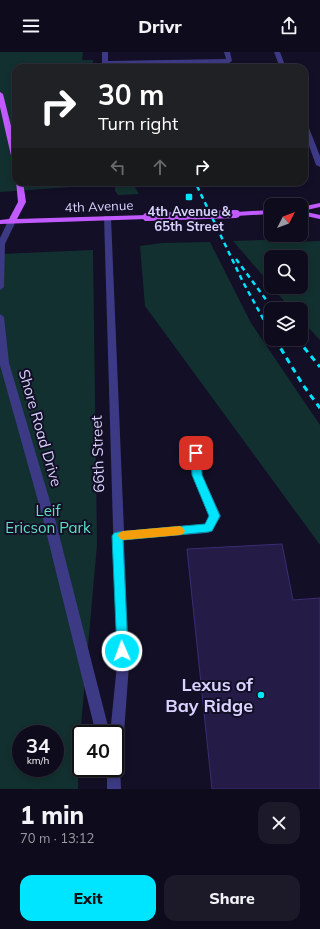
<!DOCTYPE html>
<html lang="en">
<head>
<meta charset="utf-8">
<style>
  :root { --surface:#0e0b1c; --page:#1c1929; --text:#f1f3f6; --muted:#9b9ba3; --line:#2e2b3b; --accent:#00e5ff }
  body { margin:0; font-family:Mulish,sans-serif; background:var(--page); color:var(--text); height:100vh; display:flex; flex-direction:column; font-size:15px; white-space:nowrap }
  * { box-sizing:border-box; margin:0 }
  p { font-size:13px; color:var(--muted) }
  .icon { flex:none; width:22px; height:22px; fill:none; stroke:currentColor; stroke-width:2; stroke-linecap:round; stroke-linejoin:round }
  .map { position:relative; height:737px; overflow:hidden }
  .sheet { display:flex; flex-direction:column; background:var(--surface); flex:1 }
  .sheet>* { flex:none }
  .hud { position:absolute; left:12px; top:12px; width:296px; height:122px; border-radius:12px; box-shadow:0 2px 6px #0003,0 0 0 1px var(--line); background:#202124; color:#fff; overflow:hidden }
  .needle { width:26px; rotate:48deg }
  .tools { position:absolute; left:264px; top:146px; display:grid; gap:8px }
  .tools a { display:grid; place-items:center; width:44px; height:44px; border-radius:8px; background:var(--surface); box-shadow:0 2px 6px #0003,0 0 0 1px var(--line); font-size:20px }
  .speed { position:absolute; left:12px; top:673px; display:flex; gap:8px; font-size:20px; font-weight:700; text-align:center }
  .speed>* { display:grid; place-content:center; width:52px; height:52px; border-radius:50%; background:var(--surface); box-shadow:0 2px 6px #0003,0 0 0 1px var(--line); line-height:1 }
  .speed small { font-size:10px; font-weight:400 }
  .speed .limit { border:2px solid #111; border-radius:6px; background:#fff; color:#111 }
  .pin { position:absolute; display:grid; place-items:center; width:34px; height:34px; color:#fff; margin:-17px; border-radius:8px; box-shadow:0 2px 6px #0006 }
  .me { position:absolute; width:44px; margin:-22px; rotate:358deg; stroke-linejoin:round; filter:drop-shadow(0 0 3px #0008) }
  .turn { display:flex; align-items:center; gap:14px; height:84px; padding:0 20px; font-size:18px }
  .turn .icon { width:52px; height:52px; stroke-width:2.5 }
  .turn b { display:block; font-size:28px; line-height:34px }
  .lanes { display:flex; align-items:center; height:38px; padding:0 20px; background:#0003; justify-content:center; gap:20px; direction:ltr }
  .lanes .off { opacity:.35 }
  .round { display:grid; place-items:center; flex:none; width:42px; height:42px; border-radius:12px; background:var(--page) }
  .head { display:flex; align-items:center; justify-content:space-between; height:68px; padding:0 20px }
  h1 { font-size:24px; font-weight:800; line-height:30px }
  .primary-button { display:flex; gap:8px; margin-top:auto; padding:8px 20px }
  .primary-button a { flex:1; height:46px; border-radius:12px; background:var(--accent); color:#111; font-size:16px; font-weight:800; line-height:46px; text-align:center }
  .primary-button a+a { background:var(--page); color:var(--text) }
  header { display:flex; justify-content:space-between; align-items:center; height:52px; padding:0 20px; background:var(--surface); font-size:18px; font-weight:800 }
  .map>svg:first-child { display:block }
  .green { fill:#12302f; fill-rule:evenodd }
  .building { fill:#241b47; stroke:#3b2d73 }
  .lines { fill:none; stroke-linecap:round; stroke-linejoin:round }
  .minor { fill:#3d3a85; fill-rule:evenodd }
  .major { fill:#c25bff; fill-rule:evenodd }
  .rail-far1 { stroke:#00e5ff; stroke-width:2.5; stroke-dasharray:5 4; stroke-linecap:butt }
  .rail { stroke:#00e5ff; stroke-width:3; stroke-dasharray:6 5; stroke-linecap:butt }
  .major-bridge { stroke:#c25bff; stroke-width:8 }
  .route { fill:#00e5ff; stroke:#0095a6 }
  .slow { fill:#f59e0b }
  .poi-dot { fill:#00e5ff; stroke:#130f26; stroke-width:1.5 }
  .labels { text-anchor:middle; stroke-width:4; stroke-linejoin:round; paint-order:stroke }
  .far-street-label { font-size:13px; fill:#d9d4ff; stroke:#130f26 }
  .far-poi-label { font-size:13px; font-weight:bold; fill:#d9d4ff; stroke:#130f26 }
  .street-label { font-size:15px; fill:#d9d4ff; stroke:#130f26 }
  .park-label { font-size:15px; fill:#5fe0c0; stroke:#130f26 }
  .near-poi-label { font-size:18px; font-weight:bold; fill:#d9d4ff; stroke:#130f26; text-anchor:end }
</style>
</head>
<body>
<header><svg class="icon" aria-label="menu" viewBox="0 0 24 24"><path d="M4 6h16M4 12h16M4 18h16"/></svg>Drivr<svg class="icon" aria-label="share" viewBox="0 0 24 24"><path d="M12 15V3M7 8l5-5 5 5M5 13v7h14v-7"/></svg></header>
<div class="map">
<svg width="320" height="737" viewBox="0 0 320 737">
  <rect width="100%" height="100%" fill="#130f26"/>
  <!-- green -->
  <g class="green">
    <path d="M0,0H83L82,8H93V16H16V130H72V135L0,140Z"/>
    <path d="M115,130H132L139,142L118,143L115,139Z"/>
    <path d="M286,187L296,190L320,189V288L301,268V257H291L272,235H301V205H271V233L233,189Z"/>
    <path d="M210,190L251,271L320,373V493L145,254L140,194L162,191Z"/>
    <path d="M93,198L97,493L79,696L78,737H0V202ZM21,682H55V716H21Z"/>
  </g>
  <!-- building -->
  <path class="building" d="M282,492L293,548L320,546V737H212L187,497Z"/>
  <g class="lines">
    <!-- minor -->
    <g class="minor">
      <path d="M102,0H108V9L226,7L224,0H230L232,9L229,11L105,13L102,11Z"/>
      <path d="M274,0H280L286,16H280Z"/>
      <path d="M304,69L307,71L320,104V115L316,113L304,80Z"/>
      <path d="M104,164H107L111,166L124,479L205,472L209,464L192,423L191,401L192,398H200L201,401L202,423L221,464L212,479L208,481L124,488L129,613L122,708L120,713L121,737H107V716H115V682H110L117,613Z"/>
      <path d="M9,167H15L16,169L5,192L4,235L0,238V186Z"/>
      <path d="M0,262L4,265L9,311L54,463L110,682H96L42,463L0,313Z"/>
    </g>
    <!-- major -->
    <g class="major">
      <path d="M0,40L3,42L16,94V110L12,108L0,55Z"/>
      <path d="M16,129L23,130L26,150L17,167L147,163L151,165L147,167L0,172V168L9,167L18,150Z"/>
      <path d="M320,151V155L302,159L320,163V167L301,163V155Z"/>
      <path d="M271,158V162L236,164L232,162L236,160Z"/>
    </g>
    <!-- rail-far1 -->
    <g class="rail-far1">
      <path d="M197,134L243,230L271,281"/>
      <path d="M236,207L273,257"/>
    </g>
    <!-- rail -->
    <g class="rail">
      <path d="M275,287L303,333L320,356"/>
      <path d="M297,287L320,315"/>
    </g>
    <!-- major-bridge -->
    <path class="major-bridge" d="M147,165L236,162"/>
  </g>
  <!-- route -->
  <path class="route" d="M196,398L201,401L202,423L220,464L212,479L208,480L123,488L128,599L127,602L122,604L118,602L117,599L112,484L114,481L118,480L205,472L209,464L192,423L191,401Z"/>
  <!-- slow -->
  <path class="slow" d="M180,474L183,476L185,479L183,482L180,483L123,488L119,486L118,483L119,481L123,479Z"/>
  <!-- markers -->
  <g class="poi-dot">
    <rect x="185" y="141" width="8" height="8" rx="2"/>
    <circle cx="261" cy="643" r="4"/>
  </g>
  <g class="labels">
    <!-- far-street labels -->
    <g class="far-street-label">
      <text transform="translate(99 154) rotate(-2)" y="5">4th Avenue</text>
    </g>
    <!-- far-poi labels -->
    <g class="far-poi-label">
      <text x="189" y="164">4th Avenue &amp;<tspan x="189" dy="15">65th Street</tspan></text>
    </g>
    <!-- street labels -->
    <g class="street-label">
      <text transform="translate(40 376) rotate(74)" y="5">Shore Road Drive</text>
      <text transform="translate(98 402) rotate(-92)" y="5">66th Street</text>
    </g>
    <!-- park labels -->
    <g class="park-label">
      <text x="48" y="464">Leif<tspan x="48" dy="17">Ericson Park</tspan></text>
    </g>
    <!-- near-poi labels -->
    <g class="near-poi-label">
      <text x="253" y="639">Lexus of<tspan x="253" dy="21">Bay Ridge</tspan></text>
    </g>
  </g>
</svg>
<div class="tools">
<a><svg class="needle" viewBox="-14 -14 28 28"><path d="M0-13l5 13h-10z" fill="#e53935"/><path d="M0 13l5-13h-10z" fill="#9b9ba3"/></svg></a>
<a><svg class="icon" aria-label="search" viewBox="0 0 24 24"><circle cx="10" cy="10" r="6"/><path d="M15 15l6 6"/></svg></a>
<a><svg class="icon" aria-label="layers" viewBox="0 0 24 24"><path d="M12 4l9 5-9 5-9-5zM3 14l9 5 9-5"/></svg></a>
</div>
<div class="speed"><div>34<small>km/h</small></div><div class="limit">40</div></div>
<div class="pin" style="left:196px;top:401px;background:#d93025"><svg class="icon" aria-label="arrive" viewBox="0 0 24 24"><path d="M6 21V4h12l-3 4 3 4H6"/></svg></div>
<svg class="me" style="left:122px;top:599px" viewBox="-20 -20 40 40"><circle r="17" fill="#00e5ff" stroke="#fff" stroke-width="3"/><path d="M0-11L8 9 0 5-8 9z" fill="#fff"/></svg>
<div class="hud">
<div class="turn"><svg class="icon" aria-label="right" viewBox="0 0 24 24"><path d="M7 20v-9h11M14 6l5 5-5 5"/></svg><div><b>30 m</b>Turn right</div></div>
<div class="lanes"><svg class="icon off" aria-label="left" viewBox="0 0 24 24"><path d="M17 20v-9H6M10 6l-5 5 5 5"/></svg><svg class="icon off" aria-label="ahead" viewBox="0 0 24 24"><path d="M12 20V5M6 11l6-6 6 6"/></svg><svg class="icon" aria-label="right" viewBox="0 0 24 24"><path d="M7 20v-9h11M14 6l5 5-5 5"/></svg></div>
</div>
</div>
<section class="sheet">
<div class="head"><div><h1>1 min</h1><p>70 m · 13:12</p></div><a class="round"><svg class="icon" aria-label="close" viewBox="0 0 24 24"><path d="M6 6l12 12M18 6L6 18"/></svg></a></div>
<div class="primary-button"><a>Exit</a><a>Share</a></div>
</section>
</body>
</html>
